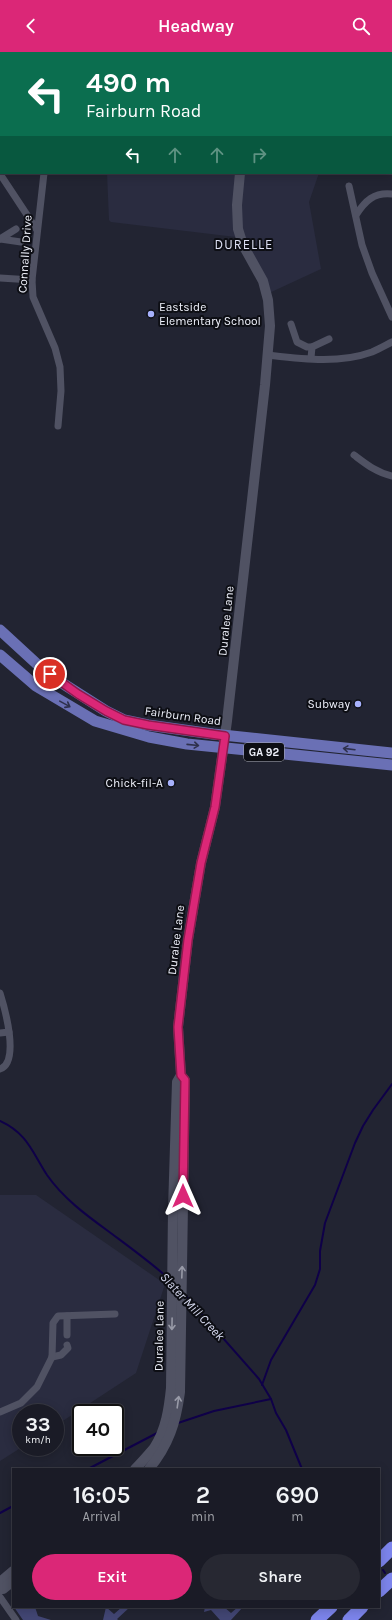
<!DOCTYPE html>
<html lang="en">
<head>
<meta charset="utf-8">
<style>
  :root { --surface:#1a1b26; --page:#272832; --text:#f1f3f6; --muted:#9fa1a7; --line:#383943; --accent:#db2777 }
  body { margin:0; font-family:Karla,sans-serif; background:var(--page); color:var(--text); height:100vh; display:flex; flex-direction:column; font-size:15px; white-space:nowrap }
  * { box-sizing:border-box; margin:0 }
  p { font-size:13px; color:var(--muted) }
  .icon { flex:none; width:22px; height:22px; fill:none; stroke:currentColor; stroke-width:2; stroke-linecap:round; stroke-linejoin:round }
  .map { position:relative; flex:1; overflow:hidden }
  .drawer { position:absolute; left:12px; top:1416px; width:368px; height:140px; display:flex; flex-direction:column; background:var(--surface); border-radius:0px; box-shadow:0 2px 10px #0003,0 0 0 1px var(--line) }
  .drawer>* { flex:none }
  .guide { position:absolute; left:0px; top:0px; width:392px; height:122px; box-shadow:0 2px 10px #0003,0 0 0 1px var(--line); background:#0b6e4f; color:#fff; overflow:hidden }
  .speed { position:absolute; left:12px; top:1352px; display:flex; gap:8px; font-size:20px; font-weight:700; text-align:center }
  .speed>* { display:grid; place-content:center; width:52px; height:52px; border-radius:50%; background:var(--surface); box-shadow:0 2px 10px #0003,0 0 0 1px var(--line); line-height:1 }
  .speed small { font-size:10px; font-weight:400 }
  .speed .limit { border:2px solid #111; border-radius:6px; background:#fff; color:#111 }
  .pin { position:absolute; display:grid; place-items:center; width:34px; height:34px; color:#fff; margin:-17px; border:2px solid #fff; border-radius:50%; box-shadow:0 1px 4px #0007 }
  .me { position:absolute; width:44px; margin:-22px; rotate:0deg; stroke-linejoin:round; filter:drop-shadow(0 0 3px #0008) }
  .turn { display:flex; align-items:center; gap:14px; height:84px; padding:0 20px; font-size:18px }
  .turn .icon { width:52px; height:52px; stroke-width:2.5 }
  .turn b { display:block; font-size:28px; line-height:34px }
  .lanes { display:flex; align-items:center; height:38px; padding:0 20px; background:#0003; justify-content:center; gap:20px; direction:ltr }
  .lanes .off { opacity:.35 }
  .eta { display:flex; justify-content:space-evenly; align-items:center; height:68px; text-align:center }
  .eta b { font-size:24px; font-weight:600; line-height:28px }
  .button { display:flex; gap:8px; margin-top:auto; padding:8px 20px }
  .button a { flex:1; height:46px; border-radius:24px; background:var(--accent); color:#fff; font-size:16px; font-weight:600; line-height:46px; text-align:center }
  .button a+a { background:var(--page); color:var(--text) }
  header { display:flex; justify-content:space-between; align-items:center; height:52px; padding:0 20px; background:var(--accent); color:#fff; font-size:18px; font-weight:600 }
  .map>svg:first-child { display:block }
  .built { fill:#2a2c40 }
  .green { fill:#424674 }
  .lines { fill:none; stroke-linecap:round; stroke-linejoin:round }
  .stream { stroke:#0f0048; stroke-width:2 }
  .street { stroke:#505263; stroke-width:7 }
  .secondary { stroke:#505263; stroke-width:10 }
  .primary { stroke:#6a70b5; stroke-width:11 }
  .highway { stroke:#7c84eb; stroke-width:13 }
  .oneway { stroke:#2e304c }
  .oneway2 { stroke:#989aa7 }
  .route-casing { stroke:#8e194d; stroke-width:10 }
  .route { stroke:#db2777; stroke-width:7 }
  .poi-dot { fill:#a7b1fc; stroke:#0d0e14; stroke-width:1.5 }
  .labels { text-anchor:middle; stroke-width:4; stroke-linejoin:round; paint-order:stroke }
  .shield { fill:#0d0e14; stroke:#abadb6; stroke-width:1 }
  .shield-label { font-size:11px; font-weight:bold; fill:#eff1fb }
  .street-label { font-size:12px; fill:#eff1fb; stroke:#0d0e14 }
  .poi-label { font-size:12px; fill:#eff1fb; stroke:#0d0e14; text-anchor:end }
  .neighbourhood-label { font-size:13px; letter-spacing:1px; fill:#dfe2f6; stroke:#0d0e14 }
  .water-label { font-size:13px; font-style:italic; fill:#d5d8ee; stroke:#0d0e14 }
</style>
</head>
<body>
<header><svg class="icon" aria-label="back" viewBox="0 0 24 24"><path d="M15 5l-7 7 7 7"/></svg>Headway<svg class="icon" aria-label="search" viewBox="0 0 24 24"><circle cx="10" cy="10" r="6"/><path d="M15 15l6 6"/></svg></header>
<div class="map">
<svg width="392" height="1568" viewBox="0 0 392 1568">
  <rect width="100%" height="100%" fill="#222432"/>
  <!-- built -->
  <g class="built">
    <path d="M107,121H319L309,150L321,217L267,242L244,186L111,170L109,168Z"/>
    <path d="M0,1143H36L165,1232L136,1321L55,1374V1361H21L22,1395L0,1409Z"/>
  </g>
  <!-- green -->
  <g class="green">
    <path d="M14,1555H35L38,1564L51,1568H23Z"/>
    <path d="M106,1555L114,1562L122,1555H130L117,1567L118,1568H103Z"/>
    <path d="M205,1555H224L231,1561L238,1555H243L231,1568H220L211,1558L204,1560Z"/>
  </g>
  <g class="lines">
    <!-- stream -->
    <g class="stream">
      <path d="M0,1069C28,1082 32,1100 47,1123C63,1146 86,1163 108,1179C128,1194 149,1209 168,1226"/>
      <path d="M185,1243L259,1327L271,1347L276,1361L286,1378L302,1417"/>
      <path d="M262,1333L271,1308L315,1233L320,1217V1199L325,1171L355,1091L363,1074L373,1058L392,1032"/>
      <path d="M178,1371L214,1359L271,1347"/>
      <path d="M88,1417L159,1380"/>
      <path d="M0,1461L13,1454"/>
      <path d="M383,1518L385,1521"/>
    </g>
    <!-- street -->
    <g class="street">
      <path d="M40,0L42,1"/>
      <path d="M391,46H392"/>
      <path d="M44,121L32,228L33,245L55,296L60,315L61,339L58,374"/>
      <path d="M0,122L37,178"/>
      <path d="M349,134L362,193L372,221L392,265"/>
      <path d="M356,163C365,149 374,140 392,142"/>
      <path d="M0,187L21,190"/>
      <path d="M0,187L16,177"/>
      <path d="M0,226L32,228"/>
      <path d="M291,272L297,290L307,295H312"/>
      <path d="M267,303C302,307 339,312 372,300C379,297 386,293 392,290"/>
      <path d="M311,306L312,295L329,287"/>
      <path d="M354,403C366,412 377,421 392,424"/>
      <path d="M0,941C5,957 20,1010 0,1017"/>
      <path d="M0,981L9,980"/>
      <path d="M67,1264V1283"/>
      <path d="M52,1305L61,1303L68,1296L67,1293"/>
      <path d="M0,1360L21,1351L37,1335L52,1305L53,1271L58,1264L115,1262"/>
      <path d="M0,1545L16,1568"/>
    </g>
    <!-- secondary -->
    <g class="secondary">
      <path d="M254,1V0"/>
      <path d="M135,1417C142,1410 148,1403 154,1396C166,1378 169,1356 171,1336L173,1157L177,1030L181,1023"/>
      <path d="M149,1417C169,1393 176,1370 180,1340L185,1028L181,1023L178,975L188,888L201,811L215,755L227,669L265,333L270,274L268,248L263,229L243,193L238,177L237,153L240,121"/>
      <path d="M0,1530L13,1519"/>
      <path d="M0,1537H3L13,1529"/>
    </g>
    <!-- primary -->
    <g class="primary">
      <path d="M0,578L38,613L62,631L106,659L124,668L148,673L213,682L392,701"/>
      <path d="M0,603L36,634L95,669L149,685L187,692L392,713"/>
    </g>
    <!-- highway -->
    <g class="highway">
      <path d="M379,1509L392,1496"/>
      <path d="M379,1539L392,1527"/>
      <path d="M317,1568L331,1555"/>
      <path d="M349,1568L362,1555"/>
    </g>
  </g>
  <!-- one-way arrows -->
  <defs><path id="oneway-shaft" d="M-6 0H5M1.5-3L5.5 0L1.5 3" fill="none" stroke-width="1.6" stroke-linecap="round" stroke-linejoin="round"/></defs>
  <g class="oneway">
    <use href="#oneway-shaft" transform="translate(65 652) rotate(29)"/>
    <use href="#oneway-shaft" transform="translate(193 693) rotate(6)"/>
    <use href="#oneway-shaft" transform="translate(349 697) rotate(-173)"/>
  </g>
  <g class="oneway2">
    <use href="#oneway-shaft" transform="translate(182 1220) rotate(-88)"/>
    <use href="#oneway-shaft" transform="translate(172 1272) rotate(91)"/>
    <use href="#oneway-shaft" transform="translate(178 1350) rotate(-82)"/>
  </g>
  <g class="lines">
    <defs>
      <path id="route" d="M50,622L78,642L106,659L124,668L148,673L225,684L215,755L201,811L188,888L178,975L181,1023L185,1028L183,1144"/>
    </defs>
    <!-- route casing -->
    <use href="#route" class="route-casing"/>
    <!-- route -->
    <use href="#route" class="route"/>
  </g>
  <!-- markers -->
  <g class="poi-dot">
    <circle cx="151" cy="262" r="4"/>
    <circle cx="358" cy="652" r="4"/>
    <circle cx="171" cy="731" r="4"/>
  </g>
  <g class="labels">
    <!-- shield labels -->
    <rect class="shield" x="244" y="691" width="40" height="18" rx="3"/>
    <g class="shield-label">
      <text x="264" y="704">GA 92</text>
    </g>
    <!-- street labels -->
    <g class="street-label">
      <text transform="translate(25 202) rotate(-86)" y="4">Connally Drive</text>
      <text transform="translate(226 569) rotate(-84)" y="4">Duralee Lane</text>
      <text transform="translate(183 664) rotate(8)" y="4">Fairburn Road</text>
      <text transform="translate(176 888) rotate(-83)" y="4">Duralee Lane</text>
      <text transform="translate(159 1284) rotate(-89)" y="4">Duralee Lane</text>
    </g>
    <!-- poi labels -->
    <g class="poi-label">
      <text x="159" y="259" text-anchor="start">Eastside<tspan x="159" dy="14">Elementary School</tspan></text>
      <text x="350" y="656">Subway</text>
      <text x="163" y="735">Chick-fil-A</text>
    </g>
    <!-- neighbourhood labels -->
    <g class="neighbourhood-label">
      <text x="244" y="197">DURELLE</text>
    </g>
    <!-- water labels -->
    <g class="water-label">
      <text transform="translate(193 1254) rotate(47)" y="5">Slater Mill Creek</text>
    </g>
  </g>
</svg>
<div class="speed"><div>33<small>km/h</small></div><div class="limit">40</div></div>
<div class="pin" style="left:50px;top:622px;background:#d93025"><svg class="icon" aria-label="arrive" viewBox="0 0 24 24"><path d="M6 21V4h12l-3 4 3 4H6"/></svg></div>
<svg class="me" style="left:183px;top:1144px" viewBox="-20 -20 40 40"><path d="M0-17L14 15 0 8-14 15z" fill="#db2777" stroke="#fff" stroke-width="4"/></svg>
<div class="guide">
<div class="turn"><svg class="icon" aria-label="left" viewBox="0 0 24 24"><path d="M17 20v-9H6M10 6l-5 5 5 5"/></svg><div><b>490 m</b>Fairburn Road</div></div>
<div class="lanes"><svg class="icon" aria-label="left" viewBox="0 0 24 24"><path d="M17 20v-9H6M10 6l-5 5 5 5"/></svg><svg class="icon off" aria-label="ahead" viewBox="0 0 24 24"><path d="M12 20V5M6 11l6-6 6 6"/></svg><svg class="icon off" aria-label="ahead" viewBox="0 0 24 24"><path d="M12 20V5M6 11l6-6 6 6"/></svg><svg class="icon off" aria-label="right" viewBox="0 0 24 24"><path d="M7 20v-9h11M14 6l5 5-5 5"/></svg></div>
</div>
<section class="drawer">
<div class="eta">
<div><b>16:05</b><p>Arrival</p></div>
<div><b>2</b><p>min</p></div>
<div><b>690</b><p>m</p></div>
</div>
<div class="button"><a>Exit</a><a>Share</a></div>
</section>
</div>
</body>
</html>
